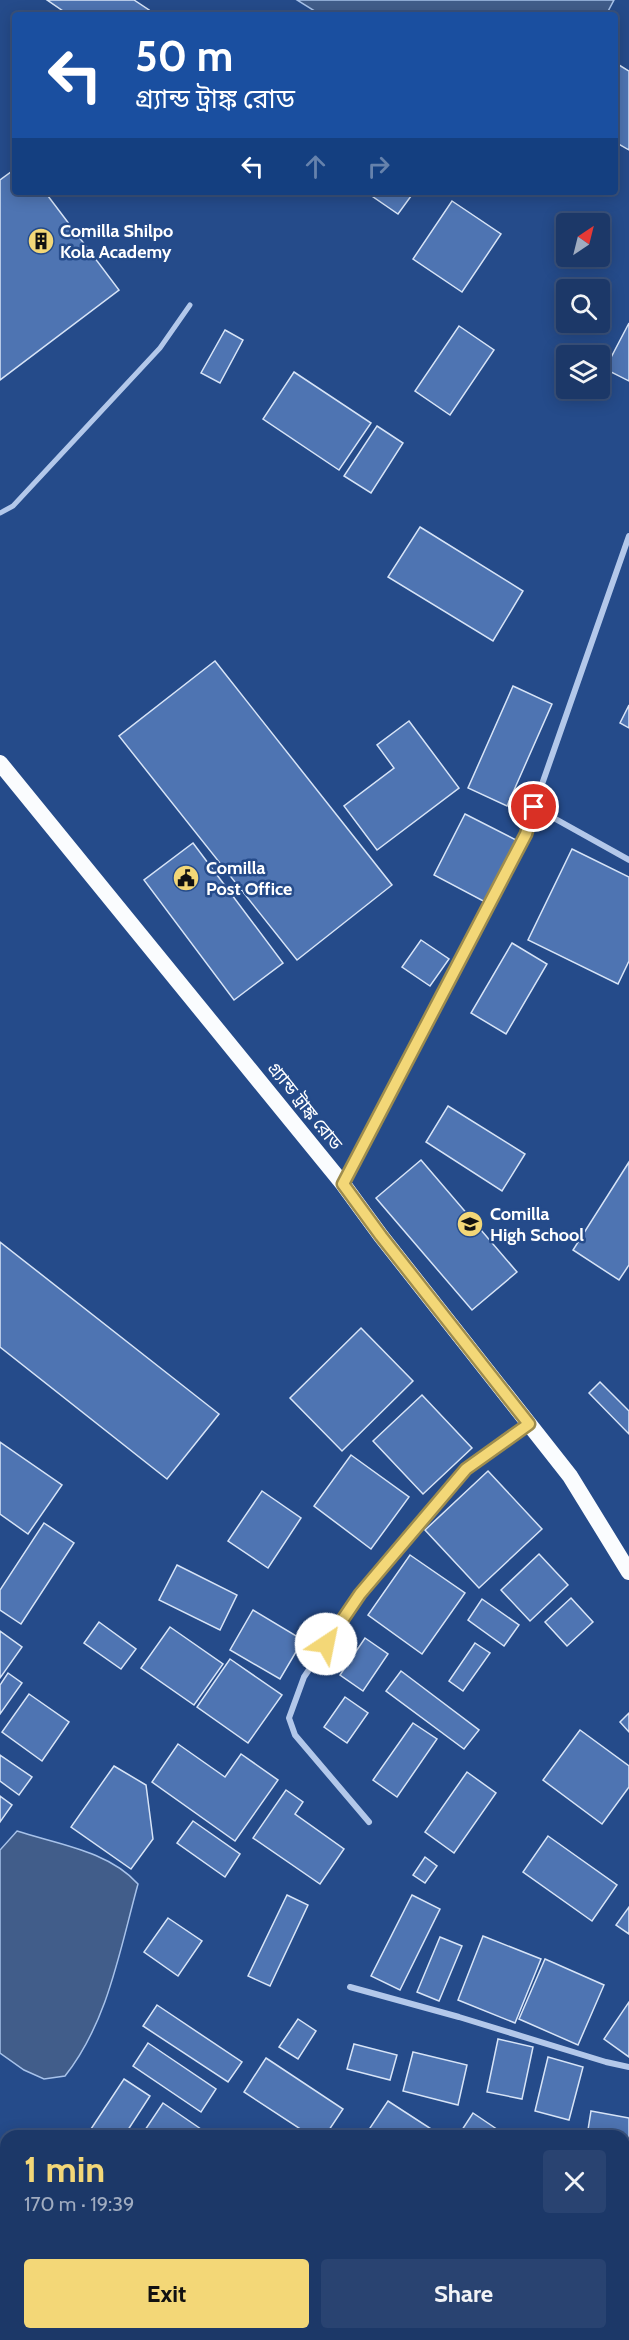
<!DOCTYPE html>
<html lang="en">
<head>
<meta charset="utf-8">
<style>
  :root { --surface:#1c3868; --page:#294371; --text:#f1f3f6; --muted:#a0acc0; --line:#3a527c; --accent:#f3d777 }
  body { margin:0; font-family:Cabin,"Noto Sans Bengali",sans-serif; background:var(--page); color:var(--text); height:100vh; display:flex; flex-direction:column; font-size:22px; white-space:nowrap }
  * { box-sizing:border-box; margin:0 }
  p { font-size:20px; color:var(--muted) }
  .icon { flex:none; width:33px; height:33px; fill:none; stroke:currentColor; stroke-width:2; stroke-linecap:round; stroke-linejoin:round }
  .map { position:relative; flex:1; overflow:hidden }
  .details { position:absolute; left:0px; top:2130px; width:630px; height:210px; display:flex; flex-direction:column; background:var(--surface); border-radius:18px 18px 0 0; box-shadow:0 3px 15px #0003,0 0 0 2px var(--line) }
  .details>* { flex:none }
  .top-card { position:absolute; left:12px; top:12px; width:606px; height:183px; border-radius:6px; box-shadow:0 3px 15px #0003,0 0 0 2px var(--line); background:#1a4fa0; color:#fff; overflow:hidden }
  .needle { width:39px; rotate:35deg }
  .buttons { position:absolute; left:556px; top:213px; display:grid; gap:12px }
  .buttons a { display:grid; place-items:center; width:54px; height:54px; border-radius:6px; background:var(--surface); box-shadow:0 3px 15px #0003,0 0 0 2px var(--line); font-size:30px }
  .pin { position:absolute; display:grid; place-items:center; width:51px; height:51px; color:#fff; margin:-26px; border:3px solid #fff; border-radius:50%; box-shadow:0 2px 6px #0007 }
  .me { position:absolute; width:66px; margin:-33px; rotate:34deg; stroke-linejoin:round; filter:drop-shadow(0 0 4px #0008) }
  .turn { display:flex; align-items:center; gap:21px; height:126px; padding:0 24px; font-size:27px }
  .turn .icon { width:78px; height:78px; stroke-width:2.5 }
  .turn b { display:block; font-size:42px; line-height:51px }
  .lanes { display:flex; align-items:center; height:57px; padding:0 24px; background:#0003; justify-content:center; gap:30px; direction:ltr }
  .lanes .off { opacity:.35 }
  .round { display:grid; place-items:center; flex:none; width:63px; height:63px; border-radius:6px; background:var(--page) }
  .head { display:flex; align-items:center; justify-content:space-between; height:102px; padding:0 24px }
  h1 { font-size:36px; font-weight:800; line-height:45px; color:var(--accent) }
  .button { display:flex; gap:12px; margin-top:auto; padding:12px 24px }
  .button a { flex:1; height:69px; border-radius:6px; background:var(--accent); color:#111; font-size:24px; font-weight:800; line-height:69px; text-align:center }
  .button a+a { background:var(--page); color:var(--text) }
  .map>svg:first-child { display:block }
  .water { fill:#415d8a; stroke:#a7c2ea; stroke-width:1.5 }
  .building { fill:#4e74b2; stroke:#d7e4f7; stroke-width:1.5 }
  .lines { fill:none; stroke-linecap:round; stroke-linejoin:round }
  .pedestrian { stroke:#b3c8ea; stroke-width:5 }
  .minor { stroke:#b3c8ea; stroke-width:6 }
  .trunk { stroke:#fafcfe; stroke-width:16 }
  .route-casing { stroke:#9e8c4d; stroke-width:15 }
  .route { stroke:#f3d777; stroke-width:10 }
  .labels { text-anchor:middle; stroke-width:5; stroke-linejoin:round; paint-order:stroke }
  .poi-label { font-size:18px; font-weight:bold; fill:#fff; stroke:#254b8a; text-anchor:start }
  .street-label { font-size:18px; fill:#fff; stroke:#254b8a }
</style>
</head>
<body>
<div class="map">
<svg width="629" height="2340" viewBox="0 0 629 2340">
  <rect width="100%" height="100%" fill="#254b8a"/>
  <!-- water -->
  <g class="water">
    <path d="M297,0H614L606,15H321Z"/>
    <path d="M17,1831C57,1844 109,1851 138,1884C120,1949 108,2022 65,2076L44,2079L24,2070L0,2053V1850Z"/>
  </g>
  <!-- building -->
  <g class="building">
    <path d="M47,0H134L149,10L145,15H69Z"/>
    <path d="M619,65L629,71V150L615,142V72Z"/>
    <path d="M15,169V192H45L119,290L0,380V180Z"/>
    <path d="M366,192H414L398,214Z"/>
    <path d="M452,201L501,234L462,292L413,259Z"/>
    <path d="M629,323V381L605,369Z"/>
    <path d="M459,326L494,350L450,415L415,391Z"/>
    <path d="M225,330L243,340L220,383L201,373Z"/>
    <path d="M294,372L371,423L339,470L263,419Z"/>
    <path d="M377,426L403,443L371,493L344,476Z"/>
    <path d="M420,527L523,591L493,641L388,577Z"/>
    <path d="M215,661L392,885L297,960L119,736Z"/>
    <path d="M513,686L552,704L507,806L468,788Z"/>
    <path d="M629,705V728L620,723Z"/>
    <path d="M409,721L459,788L377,850L344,806L394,768L377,745Z"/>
    <path d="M465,814L518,841L487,903L434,875Z"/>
    <path d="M193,843L283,963L234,1000L144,880Z"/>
    <path d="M572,849L629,877V961L618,984L528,940Z"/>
    <path d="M421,940L449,959L430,986L402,967Z"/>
    <path d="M512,943L547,964L506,1034L471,1013Z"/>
    <path d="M448,1106L525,1154L502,1191L426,1142Z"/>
    <path d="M421,1160L517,1272L472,1310L376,1198Z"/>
    <path d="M629,1162V1265L619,1280L573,1250Z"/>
    <path d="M0,1242L219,1414L167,1479L0,1347Z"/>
    <path d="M361,1328L413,1381L342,1451L290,1398Z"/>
    <path d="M600,1382L629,1411V1434L589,1393Z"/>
    <path d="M422,1395L472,1448L423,1494L373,1441Z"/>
    <path d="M0,1442L62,1485L28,1534L0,1514Z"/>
    <path d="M351,1455L409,1497L371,1549L314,1506Z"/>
    <path d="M488,1471L542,1529L479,1588L425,1530Z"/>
    <path d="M262,1491L301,1518L268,1568L228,1541Z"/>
    <path d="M44,1523L74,1543L21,1624L0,1610V1590Z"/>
    <path d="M539,1554L568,1585L530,1621L501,1590Z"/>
    <path d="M410,1555L465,1593L422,1654L368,1615Z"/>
    <path d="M177,1565L237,1595L220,1630L159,1600Z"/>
    <path d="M571,1598L593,1622L567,1646L545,1622Z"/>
    <path d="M482,1599L519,1625L504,1646L468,1620Z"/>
    <path d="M253,1610L303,1640L280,1679L230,1650Z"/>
    <path d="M99,1622L136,1649L121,1669L84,1643Z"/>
    <path d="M170,1627L223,1664L194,1705L141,1668Z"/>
    <path d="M0,1631L22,1647L0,1678Z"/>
    <path d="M365,1638L388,1654L363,1691L340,1675Z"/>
    <path d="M475,1643L490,1653L463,1691L449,1681Z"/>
    <path d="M230,1659L282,1695L248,1743L197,1707Z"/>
    <path d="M401,1671L479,1730L464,1749L386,1691Z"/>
    <path d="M8,1673L22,1683L0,1714V1685Z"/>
    <path d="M29,1694L69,1722L42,1761L2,1732Z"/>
    <path d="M345,1697L368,1713L347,1743L324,1727Z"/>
    <path d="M629,1713V1732L620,1722Z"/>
    <path d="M413,1723L437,1739L397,1797L373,1780Z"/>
    <path d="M580,1730L629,1766V1787L602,1824L543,1780Z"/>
    <path d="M178,1744L225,1777L241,1754L278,1780L235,1841L152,1782Z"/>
    <path d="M0,1755L32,1777L19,1795L0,1781Z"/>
    <path d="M114,1766L146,1785L153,1839L131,1869L71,1827Z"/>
    <path d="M467,1772L496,1793L454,1853L425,1832Z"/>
    <path d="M286,1790L303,1802L295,1814L344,1849L320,1884L253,1838Z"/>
    <path d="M0,1796L12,1805L0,1822Z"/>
    <path d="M193,1821L240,1854L225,1877L177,1843Z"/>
    <path d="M548,1836L617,1885L592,1921L523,1872Z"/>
    <path d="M425,1857L437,1866L425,1883L413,1875Z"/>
    <path d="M287,1895L308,1905L270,1986L248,1976Z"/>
    <path d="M412,1895L440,1909L400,1990L371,1976Z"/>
    <path d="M629,1907V1934L616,1925Z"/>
    <path d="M168,1918L202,1941L178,1976L144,1952Z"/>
    <path d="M483,1936L541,1959L515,2023L458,2000Z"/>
    <path d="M440,1937L462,1946L439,2001L417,1992Z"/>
    <path d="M545,1959L604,1985L578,2045L519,2019Z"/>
    <path d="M629,2002V2057L604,2039Z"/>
    <path d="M157,2005L242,2062L228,2082L143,2026Z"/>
    <path d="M298,2019L316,2031L298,2059L279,2047Z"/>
    <path d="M498,2039L533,2047L522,2099L487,2092Z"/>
    <path d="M148,2043L216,2089L201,2112L133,2066Z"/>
    <path d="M354,2044L397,2055L390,2080L347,2069Z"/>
    <path d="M413,2052L467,2065L458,2105L403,2091Z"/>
    <path d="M548,2057L583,2067L569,2120L535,2111Z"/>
    <path d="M266,2058L343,2109L325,2136H311L244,2092Z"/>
    <path d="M124,2079L150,2096L124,2136H89L87,2135Z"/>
    <path d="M388,2101L442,2136H369L366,2134Z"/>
    <path d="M163,2103L211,2136H141Z"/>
    <path d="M591,2111L629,2118V2185L624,2184V2136H587Z"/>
    <path d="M473,2113L507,2136H458Z"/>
    <path d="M0,2231L6,2235V2276L0,2285Z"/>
    <path d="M77,2334H168L177,2340H86Z"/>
    <path d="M395,2334H424L420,2340H404Z"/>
    <path d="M431,2334H494L490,2340H427Z"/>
    <path d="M561,2334H608L611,2336L609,2340H570Z"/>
  </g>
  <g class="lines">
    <!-- pedestrian -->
    <path class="pedestrian" d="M0,513L13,506L160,348L190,305"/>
    <!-- minor -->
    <g class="minor">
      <path d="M534,807L629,536"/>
      <path d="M343,1183L526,834L534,807L629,860"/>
      <path d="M369,1822L295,1735L289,1718L304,1677L360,1594L467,1469L529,1425"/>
      <path d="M350,1987L459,2017L606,2062L629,2067"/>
    </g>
    <!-- trunk -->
    <path class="trunk" d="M0,763L343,1184L381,1236L570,1476L629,1572"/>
  </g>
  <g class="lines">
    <defs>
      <path id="route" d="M326,1644L360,1594L466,1469L529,1424L381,1236L343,1184L526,834L534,807"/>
    </defs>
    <!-- route casing -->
    <use href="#route" class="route-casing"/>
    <!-- route -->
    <use href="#route" class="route"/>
  </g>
  <!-- icons -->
  <defs>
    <symbol id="building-disc" viewBox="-11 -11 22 22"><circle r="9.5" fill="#f3d777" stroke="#254b8a"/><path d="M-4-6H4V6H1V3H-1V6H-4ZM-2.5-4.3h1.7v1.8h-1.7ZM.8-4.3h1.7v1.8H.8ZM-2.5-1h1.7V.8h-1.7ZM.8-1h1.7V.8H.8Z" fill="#111"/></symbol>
    <symbol id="civic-disc" viewBox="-11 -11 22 22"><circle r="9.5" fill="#f3d777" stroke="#254b8a"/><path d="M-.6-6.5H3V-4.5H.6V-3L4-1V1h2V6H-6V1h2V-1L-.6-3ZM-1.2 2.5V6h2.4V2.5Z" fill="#111"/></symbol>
    <symbol id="school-disc" viewBox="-11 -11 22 22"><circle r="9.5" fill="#f3d777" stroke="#254b8a"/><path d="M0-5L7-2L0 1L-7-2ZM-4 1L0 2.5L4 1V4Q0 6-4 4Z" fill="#111"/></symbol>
  </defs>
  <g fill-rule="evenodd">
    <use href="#building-disc" x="26" y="226" width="30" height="30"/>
    <use href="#civic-disc" x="171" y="863" width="30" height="30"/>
    <use href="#school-disc" x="455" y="1209" width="30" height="30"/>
  </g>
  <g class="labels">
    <!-- poi labels -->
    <g class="poi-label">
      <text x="60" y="237">Comilla Shilpo<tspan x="60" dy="21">Kola Academy</tspan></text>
      <text x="206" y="874">Comilla<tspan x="206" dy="21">Post Office</tspan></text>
      <text x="490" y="1220">Comilla<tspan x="490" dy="21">High School</tspan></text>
    </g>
    <!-- street labels -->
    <g class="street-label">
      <text transform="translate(305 1106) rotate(51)" y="6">গ্র্যান্ড ট্রাঙ্ক রোড</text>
    </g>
  </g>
</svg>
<div class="buttons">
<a><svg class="needle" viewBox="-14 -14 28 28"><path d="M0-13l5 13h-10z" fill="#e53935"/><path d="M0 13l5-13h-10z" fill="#a0acc0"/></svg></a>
<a><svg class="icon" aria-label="search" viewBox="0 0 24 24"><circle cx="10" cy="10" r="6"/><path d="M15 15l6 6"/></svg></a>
<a><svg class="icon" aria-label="layers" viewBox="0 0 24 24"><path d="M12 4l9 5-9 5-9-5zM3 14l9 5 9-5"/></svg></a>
</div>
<div class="pin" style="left:534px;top:807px;background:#d93025"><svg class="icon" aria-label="arrive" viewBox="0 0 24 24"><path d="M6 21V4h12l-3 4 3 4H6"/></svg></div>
<svg class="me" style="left:326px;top:1644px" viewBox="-20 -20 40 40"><circle r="19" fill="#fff"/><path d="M0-13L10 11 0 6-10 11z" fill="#f3d777"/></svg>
<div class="top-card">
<div class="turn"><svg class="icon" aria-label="left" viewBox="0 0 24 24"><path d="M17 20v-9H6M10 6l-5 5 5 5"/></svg><div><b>50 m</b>গ্র্যান্ড ট্রাঙ্ক রোড</div></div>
<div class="lanes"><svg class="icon" aria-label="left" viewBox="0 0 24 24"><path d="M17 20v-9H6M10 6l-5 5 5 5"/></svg><svg class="icon off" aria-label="ahead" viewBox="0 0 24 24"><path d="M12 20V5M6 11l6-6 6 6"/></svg><svg class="icon off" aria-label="right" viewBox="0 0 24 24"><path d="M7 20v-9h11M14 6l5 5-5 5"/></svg></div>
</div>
<section class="details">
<div class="head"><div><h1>1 min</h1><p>170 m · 19:39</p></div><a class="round"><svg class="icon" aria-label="close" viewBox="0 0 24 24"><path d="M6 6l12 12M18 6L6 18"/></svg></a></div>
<div class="button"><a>Exit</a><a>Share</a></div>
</section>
</div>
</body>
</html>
